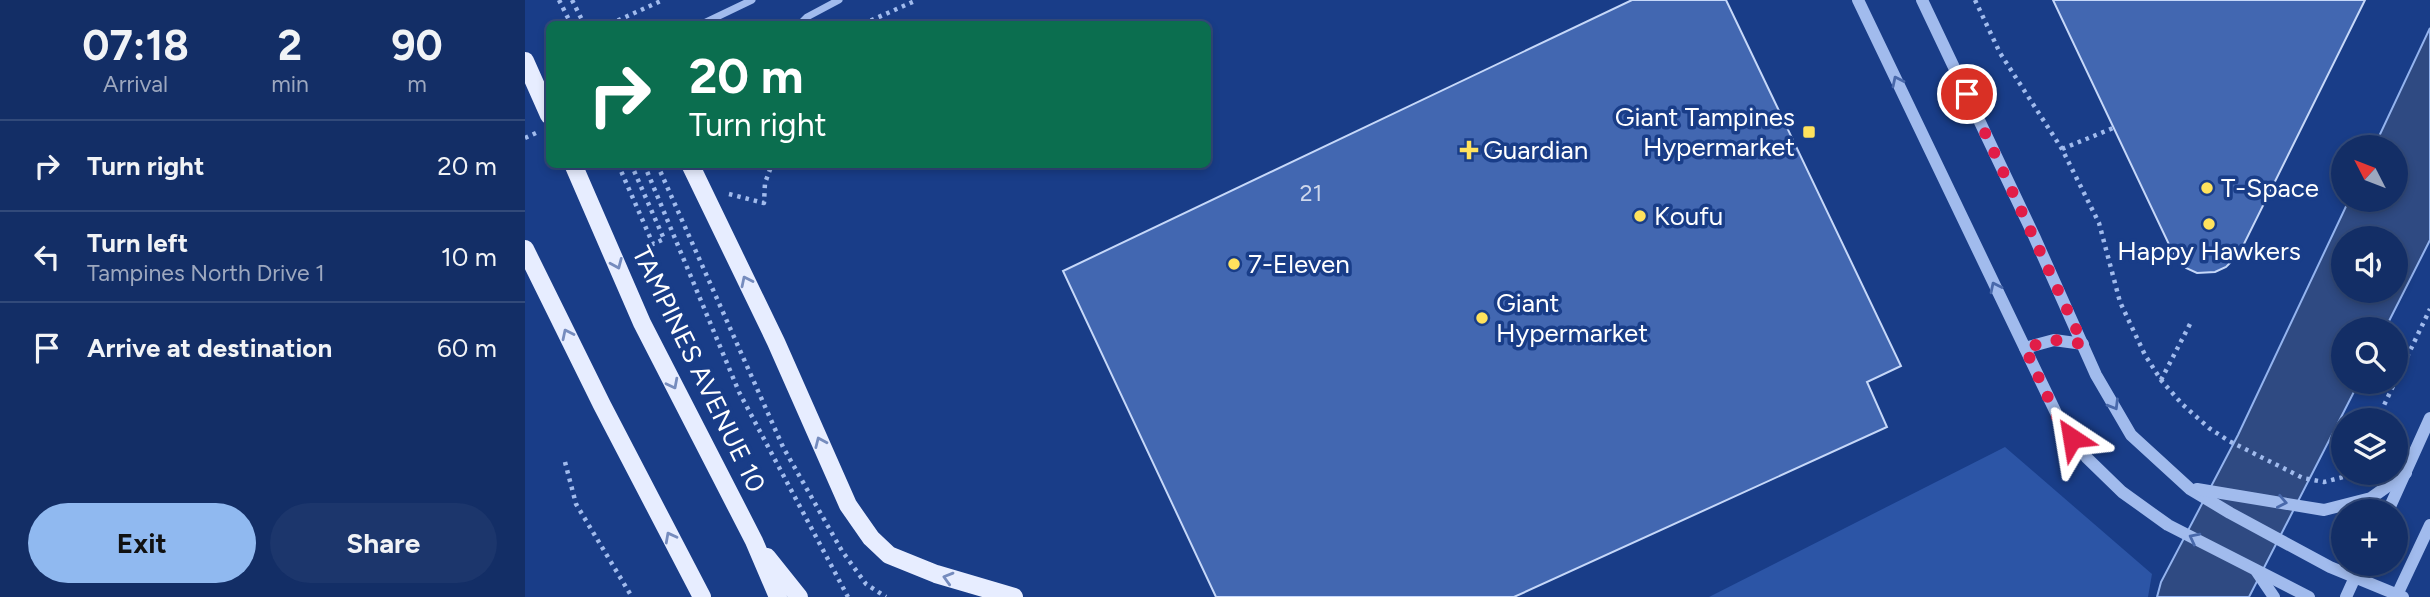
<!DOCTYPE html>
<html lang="en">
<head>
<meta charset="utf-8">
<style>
  :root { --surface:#132e66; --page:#1c366c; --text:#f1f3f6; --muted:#9da8bf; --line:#324a7a; --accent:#90b9f0 }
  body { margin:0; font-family:Figtree,sans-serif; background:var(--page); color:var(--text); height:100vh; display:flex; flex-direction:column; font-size:26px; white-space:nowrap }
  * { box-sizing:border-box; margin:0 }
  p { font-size:23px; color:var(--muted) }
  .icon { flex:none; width:38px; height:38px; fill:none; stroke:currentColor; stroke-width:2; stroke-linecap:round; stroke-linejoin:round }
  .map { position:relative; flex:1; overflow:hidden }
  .drawer { display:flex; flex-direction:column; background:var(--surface); width:525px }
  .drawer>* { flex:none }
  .top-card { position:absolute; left:21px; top:21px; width:665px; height:147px; border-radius:10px; box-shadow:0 4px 10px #0003,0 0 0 2px var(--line); background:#0b6e4f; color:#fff; overflow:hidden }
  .needle { width:46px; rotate:312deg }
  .controls { position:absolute; left:1806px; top:135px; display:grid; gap:14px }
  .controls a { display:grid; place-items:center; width:77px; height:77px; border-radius:50%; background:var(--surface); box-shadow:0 4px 10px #0003,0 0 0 2px var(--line); font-size:35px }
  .pin { position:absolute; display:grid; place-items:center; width:60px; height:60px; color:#fff; margin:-30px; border:4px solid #fff; border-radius:50%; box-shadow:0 2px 7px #0007 }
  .me { position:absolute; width:77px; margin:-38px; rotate:327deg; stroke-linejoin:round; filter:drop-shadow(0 0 5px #0008) }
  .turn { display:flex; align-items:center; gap:24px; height:147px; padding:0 28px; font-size:32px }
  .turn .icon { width:91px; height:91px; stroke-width:2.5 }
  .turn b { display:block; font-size:49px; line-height:60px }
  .eta { display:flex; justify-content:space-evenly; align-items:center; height:119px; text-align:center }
  .eta b { font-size:42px; font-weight:700; line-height:49px }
  .primary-button { display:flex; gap:14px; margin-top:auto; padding:14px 28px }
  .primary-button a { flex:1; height:80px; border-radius:42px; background:var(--accent); color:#111; font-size:28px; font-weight:700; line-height:80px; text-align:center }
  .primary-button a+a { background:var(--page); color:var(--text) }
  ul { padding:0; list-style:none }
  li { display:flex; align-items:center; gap:21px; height:91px; padding:0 28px; border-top:2px solid var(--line) }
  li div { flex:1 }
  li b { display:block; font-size:26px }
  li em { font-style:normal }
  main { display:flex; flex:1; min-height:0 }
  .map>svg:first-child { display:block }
  .green { fill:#2c55a6 }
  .water { fill:#2f4a82; stroke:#94b4ef; stroke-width:2; fill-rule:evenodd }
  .building { fill:#4267b1; stroke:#c6d8f9; stroke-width:2 }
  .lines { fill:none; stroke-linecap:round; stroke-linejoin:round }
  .path { stroke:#a1bbed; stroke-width:4.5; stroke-dasharray:3.5 5; stroke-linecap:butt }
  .minor { stroke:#a1bbed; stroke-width:7 }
  .tertiary { stroke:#a1bbed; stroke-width:12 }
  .primary { stroke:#e7edff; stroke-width:18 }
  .oneway { stroke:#4969ab }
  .oneway2 { stroke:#768cbe }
  .route { stroke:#e11d48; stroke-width:12; stroke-dasharray:0 21.6 }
  .poi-dot { fill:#ffe25d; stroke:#193d88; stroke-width:2.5 }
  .labels { text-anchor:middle; stroke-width:7; stroke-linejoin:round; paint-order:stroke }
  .number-label { font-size:23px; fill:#d0d9ec }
  .poi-label { font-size:26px; fill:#fff; stroke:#193d88; text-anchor:start }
  .street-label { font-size:26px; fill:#fff; stroke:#193d88 }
</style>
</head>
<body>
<main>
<section class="drawer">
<div class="eta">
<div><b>07:18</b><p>Arrival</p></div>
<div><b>2</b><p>min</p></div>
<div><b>90</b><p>m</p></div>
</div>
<ul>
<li><svg class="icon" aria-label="right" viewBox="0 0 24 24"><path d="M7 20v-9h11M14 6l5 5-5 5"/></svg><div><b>Turn right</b></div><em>20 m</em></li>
<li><svg class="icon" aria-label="left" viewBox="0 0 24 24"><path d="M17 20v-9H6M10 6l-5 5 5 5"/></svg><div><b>Turn left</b><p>Tampines North Drive 1</p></div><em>10 m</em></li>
<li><svg class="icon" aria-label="arrive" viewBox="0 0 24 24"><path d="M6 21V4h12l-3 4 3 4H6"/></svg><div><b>Arrive at destination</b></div><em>60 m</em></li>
</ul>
<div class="primary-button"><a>Exit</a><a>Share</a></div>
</section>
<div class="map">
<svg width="1905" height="597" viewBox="0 0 1905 597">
  <rect width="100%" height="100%" fill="#193d88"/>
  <!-- green -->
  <path class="green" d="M1480,447L1627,574L1623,597H1184Z"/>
  <!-- water -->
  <path class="water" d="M1905,28V240L1860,329H1818V382H1834L1724,597H1632L1636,582L1713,435L1824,200H1871V147H1849ZM1818,238H1871V290H1818Z"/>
  <!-- building -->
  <g class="building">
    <path d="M1107,0H1201L1376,366L1342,382L1362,427L989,597H691L538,271Z"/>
    <path d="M1528,0H1840L1714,254L1701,267L1690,272L1672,273L1661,268L1649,255Z"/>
  </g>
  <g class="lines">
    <!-- path -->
    <g class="path">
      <path d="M34,0L46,24"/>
      <path d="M47,0L59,24"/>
      <path d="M1450,0L1475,53L1537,149L1574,223L1595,302L1620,355L1636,380L1657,404L1684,428L1704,441L1778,478L1799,482L1822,476L1824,472"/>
      <path d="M85,24L138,0"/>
      <path d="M338,24L392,0"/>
      <path d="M0,138L11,133"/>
      <path d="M1537,149L1588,128"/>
      <path d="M93,164L128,244L139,239L106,164"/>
      <path d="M119,164L214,392L323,597"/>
      <path d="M132,164L258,447L317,551L341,584L361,597"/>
      <path d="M204,194L239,203L240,183L247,164"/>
      <path d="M1636,380L1665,324"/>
      <path d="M1871,380L1905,309"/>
      <path d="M1852,420L1870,382"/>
      <path d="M40,462L51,504L107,597"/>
    </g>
    <!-- minor -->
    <g class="minor">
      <path d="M177,24L227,0"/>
      <path d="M275,24L282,17L314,0"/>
    </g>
    <!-- tertiary -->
    <g class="tertiary">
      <path d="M1333,0L1533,417L1562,458L1597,492L1643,525L1784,597"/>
      <path d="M1397,0L1509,236L1571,375L1606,435L1665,489L1705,513L1805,567L1878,597"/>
      <path d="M1500,348L1529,340L1558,344"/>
      <path d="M1672,489L1799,510L1846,498L1881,473"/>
      <path d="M1863,511L1905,418"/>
      <path d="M1732,572L1749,597"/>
      <path d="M1821,597L1836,564"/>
      <path d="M1871,597L1905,525"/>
    </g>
    <!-- primary -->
    <g class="primary">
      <path d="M0,61L24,115"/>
      <path d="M48,164L117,323L229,541L253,597"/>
      <path d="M165,164L251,342L323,505L346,538L364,555L411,574L489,597"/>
      <path d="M0,249L77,405L177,597"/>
      <path d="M242,557L274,597"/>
    </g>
  </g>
  <!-- one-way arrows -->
  <defs><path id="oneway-chevron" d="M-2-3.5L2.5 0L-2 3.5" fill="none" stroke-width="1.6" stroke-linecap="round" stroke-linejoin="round" transform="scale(1.75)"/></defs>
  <g class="oneway">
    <use href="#oneway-chevron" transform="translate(1372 81) rotate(-116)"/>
    <use href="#oneway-chevron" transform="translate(1470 287) rotate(-116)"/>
    <use href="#oneway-chevron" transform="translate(1589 405) rotate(59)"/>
    <use href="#oneway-chevron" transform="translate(1757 502) rotate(11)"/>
    <use href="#oneway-chevron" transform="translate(1669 538) rotate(-153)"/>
  </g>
  <g class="oneway2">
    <use href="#oneway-chevron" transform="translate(92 264) rotate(67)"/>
    <use href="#oneway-chevron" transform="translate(221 281) rotate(-116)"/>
    <use href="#oneway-chevron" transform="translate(42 334) rotate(-116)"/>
    <use href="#oneway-chevron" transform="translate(148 384) rotate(63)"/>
    <use href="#oneway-chevron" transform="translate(295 442) rotate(-114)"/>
    <use href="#oneway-chevron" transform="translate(145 537) rotate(-118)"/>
    <use href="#oneway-chevron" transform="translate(423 578) rotate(-164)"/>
  </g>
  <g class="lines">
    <!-- route -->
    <path class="route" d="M1442,94L1558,344L1529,340L1500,348L1532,417L1547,438"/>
  </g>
  <!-- markers -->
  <g class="poi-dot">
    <rect x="1277" y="125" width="14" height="14" rx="3.5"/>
    <path d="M940.5 139.5h7v7h7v7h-7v7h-7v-7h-7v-7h7z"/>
    <circle cx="1682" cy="188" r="7"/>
    <circle cx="1115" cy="216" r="7"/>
    <circle cx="1684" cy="224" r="7"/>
    <circle cx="709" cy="264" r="7"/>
    <circle cx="957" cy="318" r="7"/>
  </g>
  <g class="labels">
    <!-- number labels -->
    <g class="number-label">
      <text x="786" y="201">21</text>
    </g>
    <!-- poi labels -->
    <g class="poi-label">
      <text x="1270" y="126" text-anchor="end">Giant Tampines<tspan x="1270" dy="30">Hypermarket</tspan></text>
      <text x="958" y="159">Guardian</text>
      <text x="1696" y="197">T-Space</text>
      <text x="1129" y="225">Koufu</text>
      <text x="1684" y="260" text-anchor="middle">Happy Hawkers</text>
      <text x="723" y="273">7-Eleven</text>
      <text x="971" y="312">Giant<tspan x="971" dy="30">Hypermarket</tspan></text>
    </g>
    <!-- street labels -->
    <g class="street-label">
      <text transform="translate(174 369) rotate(64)" y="9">TAMPINES AVENUE 10</text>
    </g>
  </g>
</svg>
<div class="controls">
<a><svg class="needle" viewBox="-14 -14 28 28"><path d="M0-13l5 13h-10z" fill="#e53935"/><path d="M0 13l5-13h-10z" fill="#9da8bf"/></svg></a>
<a><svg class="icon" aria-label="sound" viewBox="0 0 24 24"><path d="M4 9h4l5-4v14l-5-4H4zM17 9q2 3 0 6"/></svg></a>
<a><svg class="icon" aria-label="search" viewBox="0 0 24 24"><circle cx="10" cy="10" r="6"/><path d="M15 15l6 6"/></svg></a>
<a><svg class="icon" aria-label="layers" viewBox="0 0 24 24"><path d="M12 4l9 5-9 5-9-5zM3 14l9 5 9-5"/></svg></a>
<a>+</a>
</div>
<div class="pin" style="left:1442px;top:94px;background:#d93025"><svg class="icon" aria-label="arrive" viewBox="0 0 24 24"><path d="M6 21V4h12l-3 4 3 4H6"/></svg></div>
<svg class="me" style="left:1547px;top:438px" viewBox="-20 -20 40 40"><path d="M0-17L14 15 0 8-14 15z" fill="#e11d48" stroke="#fff" stroke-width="4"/></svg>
<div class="top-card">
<div class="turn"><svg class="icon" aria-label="right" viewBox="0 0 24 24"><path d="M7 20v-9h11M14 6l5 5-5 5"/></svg><div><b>20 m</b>Turn right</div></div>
</div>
</div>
</main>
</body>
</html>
